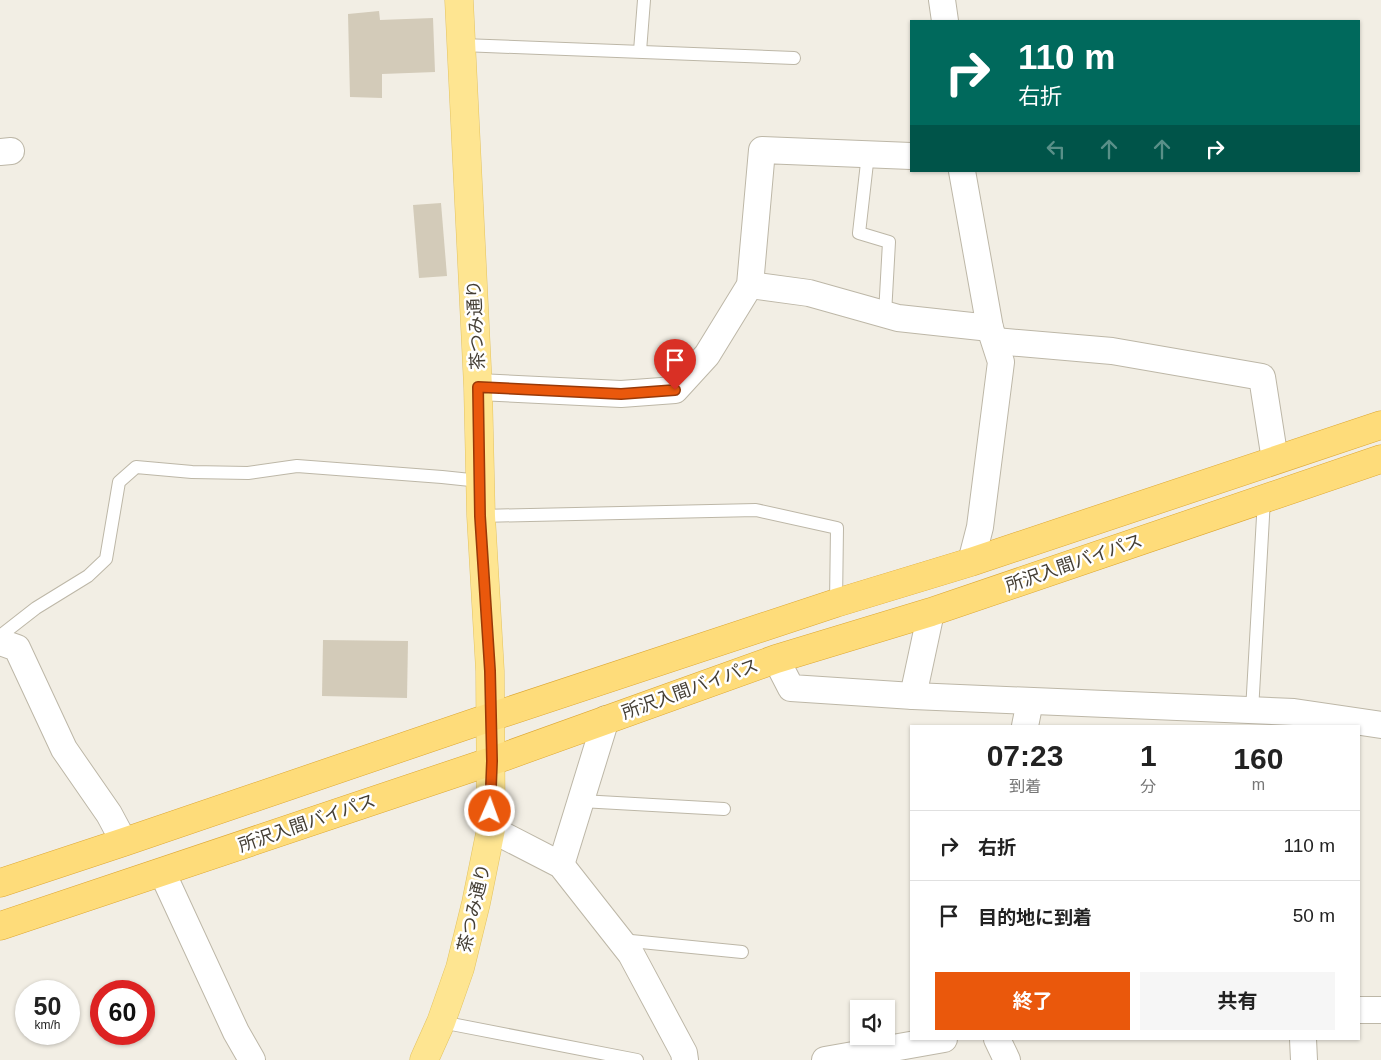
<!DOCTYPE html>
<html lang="ja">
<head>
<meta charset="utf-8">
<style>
  :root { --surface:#fff; --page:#f6f6f6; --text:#222; --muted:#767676; --line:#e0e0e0; --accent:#ea580c }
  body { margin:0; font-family:Helvetica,"Noto Sans JP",sans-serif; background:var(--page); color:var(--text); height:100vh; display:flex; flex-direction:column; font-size:19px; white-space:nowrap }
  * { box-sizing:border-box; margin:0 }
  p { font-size:16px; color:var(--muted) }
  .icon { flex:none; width:28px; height:28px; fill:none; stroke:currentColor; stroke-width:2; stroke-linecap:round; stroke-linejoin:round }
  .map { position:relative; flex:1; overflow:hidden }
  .details { position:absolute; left:910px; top:725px; width:450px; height:315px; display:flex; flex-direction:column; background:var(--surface); border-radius:0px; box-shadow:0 1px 4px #0004 }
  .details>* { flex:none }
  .hud { position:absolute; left:910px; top:20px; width:450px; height:152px; border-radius:0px; box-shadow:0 1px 4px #0004; background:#00695c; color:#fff; overflow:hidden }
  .controls { position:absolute; left:850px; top:1000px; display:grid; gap:10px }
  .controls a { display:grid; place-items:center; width:45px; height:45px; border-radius:0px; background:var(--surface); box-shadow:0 1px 4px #0004; font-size:25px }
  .speed { position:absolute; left:15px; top:980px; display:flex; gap:10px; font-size:25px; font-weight:700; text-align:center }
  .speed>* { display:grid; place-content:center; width:65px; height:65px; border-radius:50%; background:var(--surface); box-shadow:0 1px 4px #0004; line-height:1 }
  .speed small { font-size:12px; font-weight:400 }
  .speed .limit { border:8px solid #d22; background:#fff; color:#111 }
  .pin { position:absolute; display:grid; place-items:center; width:42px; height:42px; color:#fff; margin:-51px -21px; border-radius:50% 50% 50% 0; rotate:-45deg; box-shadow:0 0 5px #0007 }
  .pin .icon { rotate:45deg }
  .me { position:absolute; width:55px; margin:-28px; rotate:2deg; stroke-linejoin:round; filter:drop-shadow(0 0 4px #0008) }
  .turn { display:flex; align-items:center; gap:18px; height:105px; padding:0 25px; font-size:22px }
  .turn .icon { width:65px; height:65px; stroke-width:2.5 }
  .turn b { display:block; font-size:35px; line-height:42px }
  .lanes { display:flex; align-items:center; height:48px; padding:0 25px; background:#0003; justify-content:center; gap:25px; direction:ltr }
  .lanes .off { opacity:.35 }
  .eta { display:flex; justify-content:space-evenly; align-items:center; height:85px; text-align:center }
  .eta b { font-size:30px; font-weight:700; line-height:35px }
  .cta { display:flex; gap:10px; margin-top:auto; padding:10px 25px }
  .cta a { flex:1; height:58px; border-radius:0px; background:var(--accent); color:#fff; font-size:20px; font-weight:700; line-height:58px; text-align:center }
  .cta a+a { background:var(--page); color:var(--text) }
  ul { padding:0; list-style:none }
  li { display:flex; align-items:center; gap:15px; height:70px; padding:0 25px; border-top:1px solid var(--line) }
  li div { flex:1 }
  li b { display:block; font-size:19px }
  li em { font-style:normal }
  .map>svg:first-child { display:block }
  .building { fill:#d3cbb9 }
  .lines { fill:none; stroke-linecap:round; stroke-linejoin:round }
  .service-casing { stroke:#bdb7a7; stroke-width:14 }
  .minor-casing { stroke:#bdb7a7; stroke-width:28 }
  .primary-casing { stroke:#e3c361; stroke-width:29 }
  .trunk-casing { stroke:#dda733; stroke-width:29 }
  .service { stroke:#fff; stroke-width:12 }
  .minor { stroke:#fff; stroke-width:26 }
  .primary { stroke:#fee591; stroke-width:28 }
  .trunk { stroke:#fedc7a; stroke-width:28 }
  .route-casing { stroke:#983908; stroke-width:12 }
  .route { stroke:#ea580c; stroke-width:9 }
  .labels { text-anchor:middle; stroke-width:5; stroke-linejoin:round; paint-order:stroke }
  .street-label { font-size:18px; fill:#443e34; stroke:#fff }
</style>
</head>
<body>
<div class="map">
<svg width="1381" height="1060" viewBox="0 0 1381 1060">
  <rect width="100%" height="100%" fill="#f2eee4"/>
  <!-- building -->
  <g class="building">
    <path d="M379,11L380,20L433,18L435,72L382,74V98L350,97L348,14Z"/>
    <path d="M441,203L447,276L419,278L413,205Z"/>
    <path d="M323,640L408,641L407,698L322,696Z"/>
  </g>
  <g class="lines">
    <defs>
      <g id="service">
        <path d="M462,45L794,58"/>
        <path d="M640,51L644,0"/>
        <path d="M868,154L859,233L889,242L885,314"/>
        <path d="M481,516L756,510L837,528L836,603"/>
        <path d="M0,636L36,608L88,576L106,559L119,482L136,467L192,472L248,473L297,466L442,477L480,481"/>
        <path d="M1252,711L1264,499"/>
        <path d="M581,801L724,809"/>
        <path d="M621,940L742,952"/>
        <path d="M441,1022L637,1060"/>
      </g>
      <g id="minor">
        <path d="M942,0L945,21"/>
        <path d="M0,152L11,151"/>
        <path d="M962,171L990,328L1001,362L980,527L971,562"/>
        <path d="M750,285L809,293L898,318L990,328"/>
        <path d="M995,341L1112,351L1262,377L1275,460"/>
        <path d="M478,387L621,394L675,390L707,355L750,285L762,150L911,156"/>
        <path d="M0,642L17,648L64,749L109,814L124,842"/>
        <path d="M776,659L791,688L913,696L1294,712L1381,725"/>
        <path d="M913,696L931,612"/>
        <path d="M1025,726L1030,701"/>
        <path d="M491,829L561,865L631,954L684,1053L685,1060"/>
        <path d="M561,865L606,719"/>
        <path d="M162,872L236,1032L252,1060"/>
        <path d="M1359,1010H1381"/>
        <path d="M997,1039L1007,1060"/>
        <path d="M1303,1039L1304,1060"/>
        <path d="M825,1060L944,1039"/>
      </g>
      <path id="primary" d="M424,1060L441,1022L460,968L476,903L491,829L490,671L481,516L478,387L459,0"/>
      <g id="trunk">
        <path d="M0,883L124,842L491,717L836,603L971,562L1381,425"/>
        <path d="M0,926L492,761L776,659L931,612L1381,459"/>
      </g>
    </defs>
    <!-- service casing -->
    <use href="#service" class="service-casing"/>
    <!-- minor casing -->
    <use href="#minor" class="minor-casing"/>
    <!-- primary casing -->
    <use href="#primary" class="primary-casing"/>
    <!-- trunk casing -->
    <use href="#trunk" class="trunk-casing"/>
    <!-- service -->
    <use href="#service" class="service"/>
    <!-- minor -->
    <use href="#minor" class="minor"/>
    <!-- primary -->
    <use href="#primary" class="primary"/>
    <!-- trunk -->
    <use href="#trunk" class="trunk"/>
  </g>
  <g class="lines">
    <defs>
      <path id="route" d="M490,811L492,761L490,671L480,516L478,387L621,394L675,390"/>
    </defs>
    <!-- route casing -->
    <use href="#route" class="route-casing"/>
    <!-- route -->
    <use href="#route" class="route"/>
  </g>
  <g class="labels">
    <!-- street labels -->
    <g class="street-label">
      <text transform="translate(476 325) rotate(-93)" y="6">茶つみ通り</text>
      <text transform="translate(1074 563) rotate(-19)" y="6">所沢入間バイパス</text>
      <text transform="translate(690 689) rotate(-20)" y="6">所沢入間バイパス</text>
      <text transform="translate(307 823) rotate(-19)" y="6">所沢入間バイパス</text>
      <text transform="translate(474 908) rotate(-77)" y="6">茶つみ通り</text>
    </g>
  </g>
</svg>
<div class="controls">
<a><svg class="icon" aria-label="sound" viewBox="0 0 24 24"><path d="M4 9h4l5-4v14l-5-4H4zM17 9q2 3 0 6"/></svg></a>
</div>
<div class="speed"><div>50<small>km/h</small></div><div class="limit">60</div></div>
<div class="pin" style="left:675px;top:390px;background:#d93025"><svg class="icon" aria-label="arrive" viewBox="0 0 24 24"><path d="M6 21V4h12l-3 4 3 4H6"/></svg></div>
<svg class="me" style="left:490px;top:811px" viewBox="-20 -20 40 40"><circle r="17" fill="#ea580c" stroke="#fff" stroke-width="3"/><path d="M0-11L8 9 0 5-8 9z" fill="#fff"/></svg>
<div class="hud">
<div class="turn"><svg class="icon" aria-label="right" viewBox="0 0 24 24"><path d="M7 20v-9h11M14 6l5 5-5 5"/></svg><div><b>110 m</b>右折</div></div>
<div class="lanes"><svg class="icon off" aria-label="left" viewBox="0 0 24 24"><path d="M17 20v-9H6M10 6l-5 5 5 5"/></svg><svg class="icon off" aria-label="ahead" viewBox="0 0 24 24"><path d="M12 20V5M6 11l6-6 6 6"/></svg><svg class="icon off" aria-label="ahead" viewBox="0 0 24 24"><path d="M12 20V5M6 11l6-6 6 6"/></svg><svg class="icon" aria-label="right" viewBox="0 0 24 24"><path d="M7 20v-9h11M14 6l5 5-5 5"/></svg></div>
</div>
<section class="details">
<div class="eta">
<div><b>07:23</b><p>到着</p></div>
<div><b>1</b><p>分</p></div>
<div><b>160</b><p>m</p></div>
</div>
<ul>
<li><svg class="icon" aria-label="right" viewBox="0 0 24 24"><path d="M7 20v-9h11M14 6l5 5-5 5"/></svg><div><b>右折</b></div><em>110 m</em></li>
<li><svg class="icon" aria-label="arrive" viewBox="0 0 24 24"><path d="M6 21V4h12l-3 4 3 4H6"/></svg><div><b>目的地に到着</b></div><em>50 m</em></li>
</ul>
<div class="cta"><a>終了</a><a>共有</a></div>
</section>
</div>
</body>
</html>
